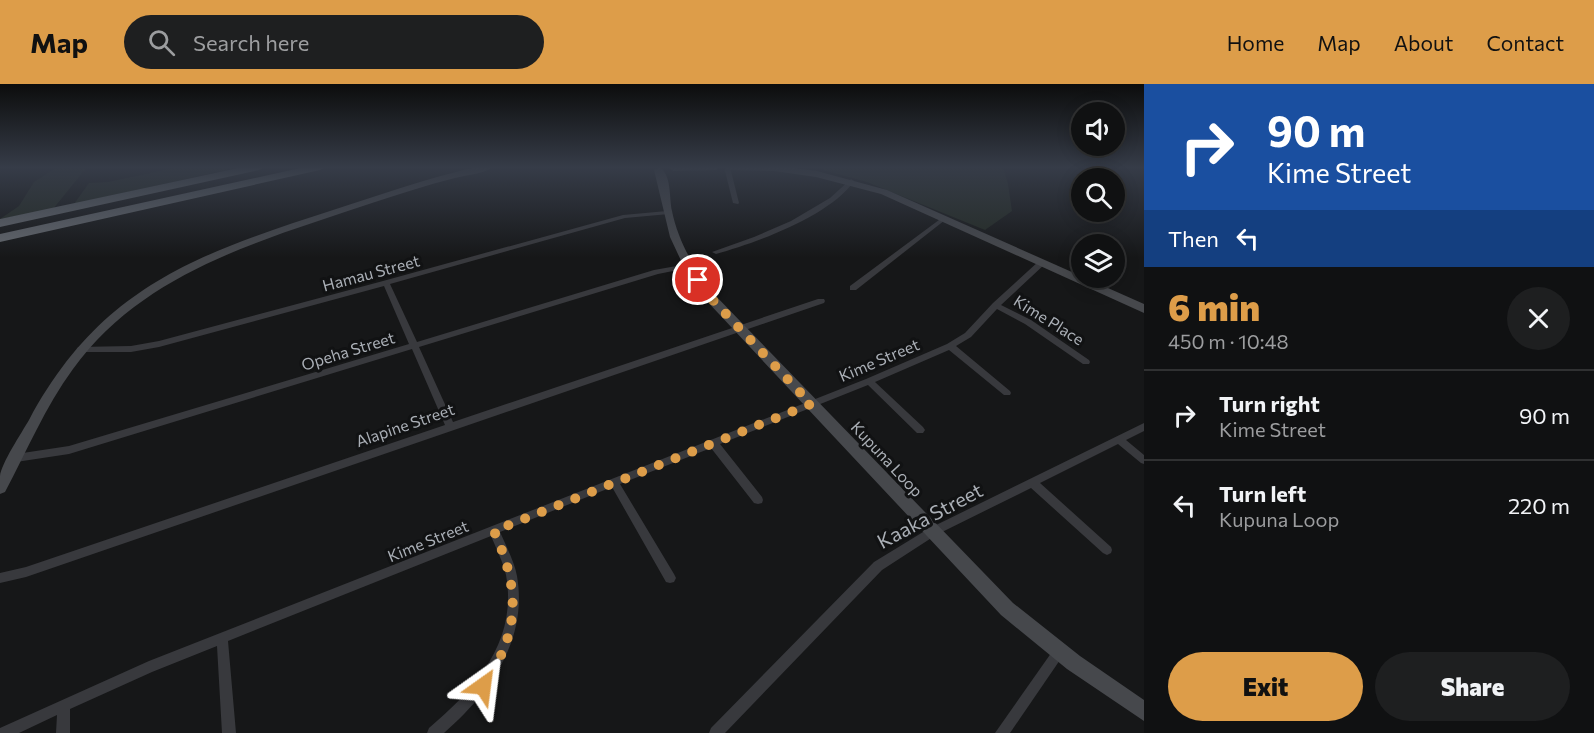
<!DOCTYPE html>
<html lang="en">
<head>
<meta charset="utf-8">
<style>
  :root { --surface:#101112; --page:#1e1f20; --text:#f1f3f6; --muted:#9c9d9f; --line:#303132; --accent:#dd9d49 }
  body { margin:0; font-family:Commissioner,sans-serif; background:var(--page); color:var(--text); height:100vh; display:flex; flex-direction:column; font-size:22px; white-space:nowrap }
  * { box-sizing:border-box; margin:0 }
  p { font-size:20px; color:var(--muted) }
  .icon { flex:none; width:33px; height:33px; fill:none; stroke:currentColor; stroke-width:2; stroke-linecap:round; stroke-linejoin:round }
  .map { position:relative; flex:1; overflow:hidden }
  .drawer { display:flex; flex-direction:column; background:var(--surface); width:450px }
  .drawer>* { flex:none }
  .guide { background:#1a4fa0; color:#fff; overflow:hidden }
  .fabs { position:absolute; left:1071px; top:18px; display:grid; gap:12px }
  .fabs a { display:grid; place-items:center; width:54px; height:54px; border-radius:50%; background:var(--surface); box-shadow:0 3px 15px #0003,0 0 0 2px var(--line); font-size:30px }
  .pin { position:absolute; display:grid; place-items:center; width:51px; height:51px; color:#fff; margin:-26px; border:3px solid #fff; border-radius:50%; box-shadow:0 2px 6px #0007 }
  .me { position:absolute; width:66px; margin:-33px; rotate:31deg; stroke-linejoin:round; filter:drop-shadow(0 0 4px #0008) }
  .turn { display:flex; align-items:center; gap:21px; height:126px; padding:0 24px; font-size:27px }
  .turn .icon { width:78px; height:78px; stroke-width:2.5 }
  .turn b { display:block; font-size:42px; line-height:51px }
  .then { display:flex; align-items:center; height:57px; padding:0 24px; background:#0003; gap:12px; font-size:22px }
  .round { display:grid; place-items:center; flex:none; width:63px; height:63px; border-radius:32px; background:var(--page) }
  .head { display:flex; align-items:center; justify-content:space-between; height:102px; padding:0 24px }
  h1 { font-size:36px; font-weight:800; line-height:45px; color:var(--accent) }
  .cta { display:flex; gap:12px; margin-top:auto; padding:12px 24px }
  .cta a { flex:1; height:69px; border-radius:36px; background:var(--accent); color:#111; font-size:24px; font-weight:800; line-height:69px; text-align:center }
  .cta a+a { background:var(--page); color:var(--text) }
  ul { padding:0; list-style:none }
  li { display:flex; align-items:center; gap:18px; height:90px; padding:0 24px; border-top:2px solid var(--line) }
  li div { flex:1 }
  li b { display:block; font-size:22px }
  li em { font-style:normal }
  header { display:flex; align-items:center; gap:36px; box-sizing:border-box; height:84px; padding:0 30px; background:var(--accent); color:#111 }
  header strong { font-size:28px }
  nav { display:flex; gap:33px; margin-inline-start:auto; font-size:21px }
  .search { width:420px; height:54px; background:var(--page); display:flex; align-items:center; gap:15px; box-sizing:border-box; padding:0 21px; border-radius:33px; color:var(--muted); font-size:22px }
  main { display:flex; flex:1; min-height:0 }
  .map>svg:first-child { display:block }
  .green { fill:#232a23 }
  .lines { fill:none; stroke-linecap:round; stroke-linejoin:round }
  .street { fill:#38393d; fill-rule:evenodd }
  .secondary { fill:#46484c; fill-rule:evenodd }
  .highway { fill:#64686d; fill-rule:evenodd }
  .route { stroke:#dd9d49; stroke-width:10; stroke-dasharray:0 18 }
  .labels { text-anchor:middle; stroke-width:6; stroke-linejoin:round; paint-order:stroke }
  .street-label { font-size:16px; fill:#aaafb6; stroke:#111213 }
  .near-street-label { font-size:20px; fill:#aaafb6; stroke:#111213 }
</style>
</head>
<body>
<header>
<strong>Map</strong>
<div class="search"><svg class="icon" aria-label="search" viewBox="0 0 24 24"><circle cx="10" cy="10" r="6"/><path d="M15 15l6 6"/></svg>Search here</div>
<nav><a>Home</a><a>Map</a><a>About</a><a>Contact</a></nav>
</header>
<main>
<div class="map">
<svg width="1144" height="649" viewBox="0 0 1144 649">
  <rect width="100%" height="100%" fill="#161718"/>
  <!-- green -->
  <g class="green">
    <path d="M57,83H87L53,125L0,135L19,122L34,98Z"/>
    <path d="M179,83H240L74,120L89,99L108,98Z"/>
    <path d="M825,83H1003L1008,100L1012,127L985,146L867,98L823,86Z"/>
  </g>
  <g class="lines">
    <!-- street -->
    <g class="street">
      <path d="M724,83H730L739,119L738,120L733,119Z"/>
      <path d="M851,95L854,97C830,132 756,159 716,170L712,168L754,153L791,137L830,114Z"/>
      <path d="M667,127L670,129L669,130L625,134L390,200L417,258L654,186L688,180L692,182L688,184L658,190L419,263L453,338L818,215H824L825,217L824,219L26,493L0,499V489L26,483L445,341L412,265L69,370L16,378L13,377L11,374L13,371L16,370L69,362L409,260L384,202L159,263L131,268H81L78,267L77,265L78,263L131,262L159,257L383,197L623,131Z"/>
      <path d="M943,133L945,134V136L856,206H850V202Z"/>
      <path d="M1039,177H1042L1046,179L1001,221L1031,236L1089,276L1090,278L1089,280H1083L1025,240L997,225L971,253L956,262L1010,307L1011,309L1010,311H1004L949,266L875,298L923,343L925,346L923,349H917L868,301L720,360L762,413L763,416L762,419L758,420L754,419L711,364L620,400L674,490L676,494L674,498L670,499L666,498L612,403L500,448C506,462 514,477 517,492C528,556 490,609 444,649H427L429,644C476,604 518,557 506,491C503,478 496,464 491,452L228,557L236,649H222L217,562L152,588L70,625V649H56L57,631L19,649H0V644L149,577L866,295L947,260L965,249L993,219Z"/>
      <path d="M1144,339V347L1126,356L1144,371V380L1141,379L1118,360L1040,399L1111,463L1112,466L1111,469L1107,471L1103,469L1031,404L936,451L882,486L725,649H709L711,644L874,478L928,445Z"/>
      <path d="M1058,563L1062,565L1064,569L1062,573L1010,649H995L1054,565Z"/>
    </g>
    <!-- secondary -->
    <g class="secondary">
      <path d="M476,83H493C484,90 466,91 455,94C427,101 400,110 372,119C263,156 144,187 73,285C45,323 27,367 5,408L0,410C0,404 0,398 0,392C1,380 22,348 29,336C100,203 197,170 333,126C380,111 427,94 476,83Z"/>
      <path d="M659,83C672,90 669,114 672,127C678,157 694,184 712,208L1013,519L1080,572L1144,616V637L1067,585L1001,531L704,214L684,183L670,153L654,86Z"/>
      <path d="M669,83H720L716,86L673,87Z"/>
      <path d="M725,83H787L817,87L887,106L1144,220V229L881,110L816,93L774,87L729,86Z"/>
    </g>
    <!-- highway -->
    <g class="highway">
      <path d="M243,83H264L259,86L0,143V135Z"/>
      <path d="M305,83H325L320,86L0,158V150Z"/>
    </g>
  </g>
  <!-- sky -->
  <linearGradient id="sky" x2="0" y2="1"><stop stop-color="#0c0d0d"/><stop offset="0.48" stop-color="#363c48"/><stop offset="1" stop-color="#363c48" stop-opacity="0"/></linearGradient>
  <rect width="1144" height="174" fill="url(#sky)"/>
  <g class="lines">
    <!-- route -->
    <path class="route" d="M483,602C521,548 520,505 494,447L811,320L708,211L698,196"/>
  </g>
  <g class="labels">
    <!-- street labels -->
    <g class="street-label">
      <text transform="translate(371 189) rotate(-15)" y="6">Hamau Street</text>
      <text transform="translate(1049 236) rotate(32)" y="6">Kime Place</text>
      <text transform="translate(348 267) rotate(-17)" y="6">Opeha Street</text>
      <text transform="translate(879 276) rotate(-23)" y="6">Kime Street</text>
      <text transform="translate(405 341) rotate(-19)" y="6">Alapine Street</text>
      <text transform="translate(887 375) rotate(47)" y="6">Kupuna Loop</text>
      <text transform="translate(428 457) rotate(-22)" y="6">Kime Street</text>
    </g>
    <!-- near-street labels -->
    <g class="near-street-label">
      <text transform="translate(930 432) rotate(-28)" y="7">Kaaka Street</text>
    </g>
  </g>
</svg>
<div class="fabs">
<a><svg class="icon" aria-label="sound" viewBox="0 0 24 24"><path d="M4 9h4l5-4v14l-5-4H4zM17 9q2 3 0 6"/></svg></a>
<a><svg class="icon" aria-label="search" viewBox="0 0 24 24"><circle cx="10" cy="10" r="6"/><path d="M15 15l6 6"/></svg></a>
<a><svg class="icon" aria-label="layers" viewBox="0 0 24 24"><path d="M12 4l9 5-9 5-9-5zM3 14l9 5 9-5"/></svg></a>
</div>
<div class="pin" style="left:698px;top:196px;background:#d93025"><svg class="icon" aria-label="arrive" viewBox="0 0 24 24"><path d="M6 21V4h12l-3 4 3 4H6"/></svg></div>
<svg class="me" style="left:483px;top:602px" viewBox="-20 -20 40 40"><path d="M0-17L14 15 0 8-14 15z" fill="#dd9d49" stroke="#fff" stroke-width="4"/></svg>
</div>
<section class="drawer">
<div class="guide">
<div class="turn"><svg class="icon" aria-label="right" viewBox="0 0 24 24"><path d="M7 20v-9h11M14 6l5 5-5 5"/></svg><div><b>90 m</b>Kime Street</div></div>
<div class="then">Then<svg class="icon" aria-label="left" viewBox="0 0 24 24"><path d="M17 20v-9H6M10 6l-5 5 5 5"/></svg></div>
</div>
<div class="head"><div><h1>6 min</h1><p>450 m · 10:48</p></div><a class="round"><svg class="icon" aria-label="close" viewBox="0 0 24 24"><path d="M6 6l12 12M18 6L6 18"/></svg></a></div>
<ul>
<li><svg class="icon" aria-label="right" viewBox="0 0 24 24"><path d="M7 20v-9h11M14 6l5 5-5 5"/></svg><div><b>Turn right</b><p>Kime Street</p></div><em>90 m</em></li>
<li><svg class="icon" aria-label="left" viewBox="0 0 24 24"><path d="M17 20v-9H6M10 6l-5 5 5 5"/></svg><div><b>Turn left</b><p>Kupuna Loop</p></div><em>220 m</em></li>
</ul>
<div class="cta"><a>Exit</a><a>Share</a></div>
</section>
</main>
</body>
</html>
